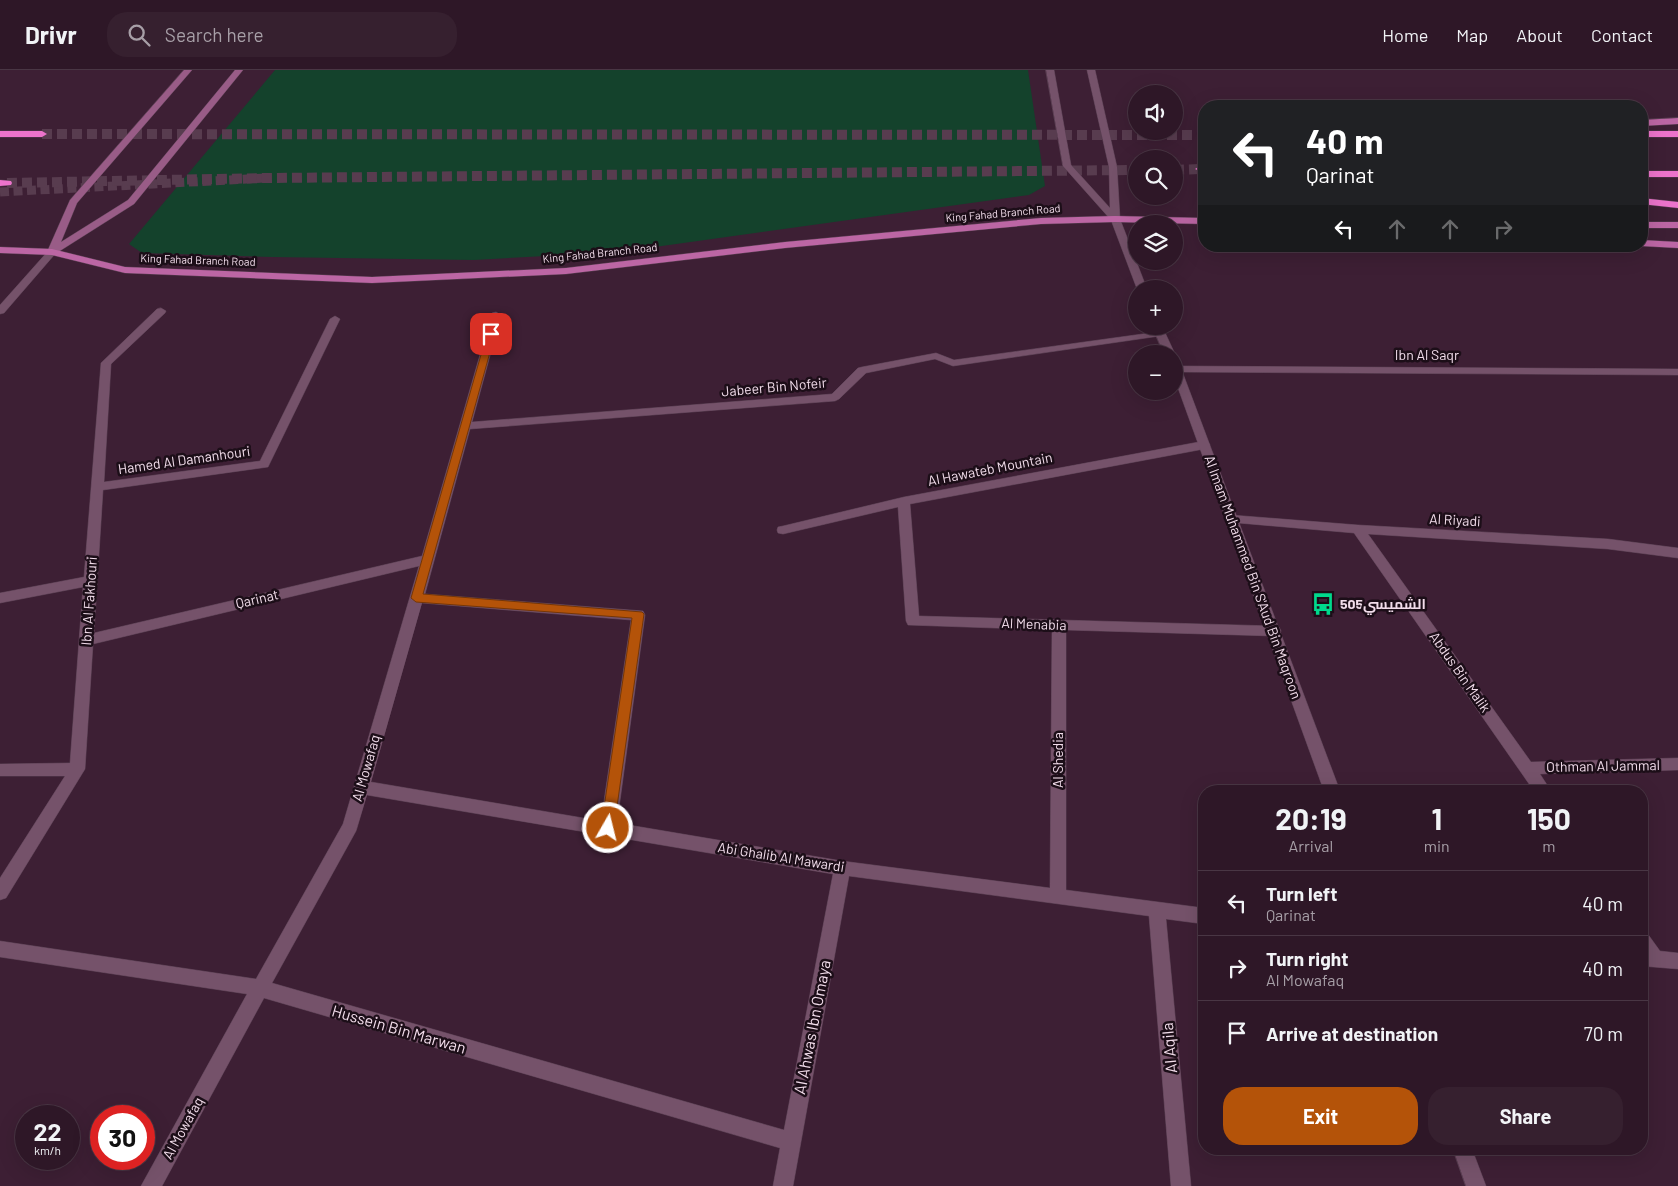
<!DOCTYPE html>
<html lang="en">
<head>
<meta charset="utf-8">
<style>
  :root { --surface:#2e1727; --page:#36202f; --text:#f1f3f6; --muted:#a79fa7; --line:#493644; --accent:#b45309 }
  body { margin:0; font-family:Barlow,Cairo,sans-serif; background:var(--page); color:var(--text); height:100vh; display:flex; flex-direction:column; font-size:19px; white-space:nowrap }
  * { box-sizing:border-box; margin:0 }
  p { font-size:16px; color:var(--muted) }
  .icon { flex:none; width:28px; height:28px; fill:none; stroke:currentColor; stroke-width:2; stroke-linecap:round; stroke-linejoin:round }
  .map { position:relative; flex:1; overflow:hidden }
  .panel { position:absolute; left:1198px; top:715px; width:450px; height:370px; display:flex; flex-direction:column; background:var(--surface); border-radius:20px; box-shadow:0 5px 20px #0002,0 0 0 1px var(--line) }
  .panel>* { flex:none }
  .guide { position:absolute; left:1198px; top:30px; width:450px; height:152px; border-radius:20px; box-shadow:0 5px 20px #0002,0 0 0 1px var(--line); background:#202124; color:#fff; overflow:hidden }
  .controls { position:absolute; left:1128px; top:15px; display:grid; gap:10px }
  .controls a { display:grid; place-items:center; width:55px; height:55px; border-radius:50%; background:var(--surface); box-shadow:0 5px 20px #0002,0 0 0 1px var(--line); font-size:25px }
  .speed { position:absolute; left:15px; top:1035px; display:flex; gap:10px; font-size:25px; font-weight:700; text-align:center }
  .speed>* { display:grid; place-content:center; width:65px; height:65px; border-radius:50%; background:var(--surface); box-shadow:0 5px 20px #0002,0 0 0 1px var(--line); line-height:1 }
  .speed small { font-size:12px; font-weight:400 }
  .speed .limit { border:8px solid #d22; background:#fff; color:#111 }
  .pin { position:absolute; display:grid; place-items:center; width:42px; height:42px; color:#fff; margin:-21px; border-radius:10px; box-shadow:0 2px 8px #0006 }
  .me { position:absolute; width:55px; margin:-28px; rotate:8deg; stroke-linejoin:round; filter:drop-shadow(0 0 4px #0008) }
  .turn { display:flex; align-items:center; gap:18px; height:105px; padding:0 25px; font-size:22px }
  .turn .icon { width:65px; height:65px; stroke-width:2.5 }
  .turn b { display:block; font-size:35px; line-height:42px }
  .lanes { display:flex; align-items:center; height:48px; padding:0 25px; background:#0003; justify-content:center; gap:25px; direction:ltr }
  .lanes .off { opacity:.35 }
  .eta { display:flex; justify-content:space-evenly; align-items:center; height:85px; text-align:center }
  .eta b { font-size:30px; font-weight:700; line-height:35px }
  .cta { display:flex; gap:10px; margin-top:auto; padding:10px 25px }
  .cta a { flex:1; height:58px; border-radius:20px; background:var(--accent); color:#fff; font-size:20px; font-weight:700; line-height:58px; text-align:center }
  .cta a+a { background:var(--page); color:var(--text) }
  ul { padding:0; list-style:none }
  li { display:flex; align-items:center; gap:15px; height:65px; padding:0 25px; border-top:1px solid var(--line) }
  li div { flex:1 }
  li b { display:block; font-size:19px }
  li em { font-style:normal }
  header { display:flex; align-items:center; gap:30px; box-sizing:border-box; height:70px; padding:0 25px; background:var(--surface); border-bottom:1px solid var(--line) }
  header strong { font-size:24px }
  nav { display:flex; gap:28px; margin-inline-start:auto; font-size:18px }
  .search { width:350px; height:45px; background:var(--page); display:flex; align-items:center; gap:12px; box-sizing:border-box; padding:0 18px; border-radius:20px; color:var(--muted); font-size:19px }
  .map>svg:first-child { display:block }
  .green { fill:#14422c }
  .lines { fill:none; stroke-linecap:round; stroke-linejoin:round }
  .primary-tunnel { stroke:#583c4f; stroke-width:9; stroke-dasharray:9 4.5; stroke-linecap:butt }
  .motorway-tunnel { stroke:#583c4f; stroke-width:10; stroke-dasharray:10 5; stroke-linecap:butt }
  .minor-casing { stroke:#593f52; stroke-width:1 }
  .tertiary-casing { stroke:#593f52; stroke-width:1 }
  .secondary-casing { stroke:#593f52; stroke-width:1 }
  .primary-casing { stroke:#593f52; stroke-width:1 }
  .motorway-casing { stroke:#593f52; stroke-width:1 }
  .minor { fill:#75526a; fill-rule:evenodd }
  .tertiary { fill:#75526a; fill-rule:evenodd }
  .secondary { fill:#995c87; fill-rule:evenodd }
  .primary { fill:#bc66a4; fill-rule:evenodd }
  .motorway { fill:#ec73cb; fill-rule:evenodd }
  .route { fill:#b45309; stroke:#753606 }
  .labels { text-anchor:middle; stroke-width:5; stroke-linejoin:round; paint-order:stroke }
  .far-street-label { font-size:11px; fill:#f2ddeb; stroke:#1c0e18 }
  .street-label { font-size:14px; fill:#f2ddeb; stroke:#1c0e18 }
  .poi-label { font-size:14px; font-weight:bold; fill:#f2ddeb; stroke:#1c0e18; text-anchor:start }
  .near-street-label { font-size:16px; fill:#f2ddeb; stroke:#1c0e18 }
</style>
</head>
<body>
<header>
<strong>Drivr</strong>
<div class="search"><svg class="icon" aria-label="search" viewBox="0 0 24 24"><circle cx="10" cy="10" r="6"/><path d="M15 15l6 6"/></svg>Search here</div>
<nav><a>Home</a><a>Map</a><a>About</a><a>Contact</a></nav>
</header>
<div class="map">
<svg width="1678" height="1116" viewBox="0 0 1678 1116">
  <rect width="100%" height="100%" fill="#3d1f34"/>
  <!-- green -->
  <path class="green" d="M275,0H1028L1045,116L1029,125L619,182L474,190L272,187L142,183L129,174Z"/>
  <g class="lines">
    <!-- primary-tunnel -->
    <path class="primary-tunnel" d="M0,122L267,108"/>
    <!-- motorway-tunnel -->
    <g class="motorway-tunnel">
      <path d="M42,64L1204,65"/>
      <path d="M1174,100L1200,99"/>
      <path d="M7,113L267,108L1136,100"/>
    </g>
    <defs>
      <g id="minor">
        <path d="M52,179L57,182L55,184L4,243L0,244V235L49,180Z"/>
        <path d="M161,238L166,241L165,243L111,294L104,412L260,391L330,249L335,246L340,249L268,397L103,420L94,563L422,486L492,243L496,242L501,245L472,352L832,324L858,298L862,297L936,283L954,290L1164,261L1165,263L1160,266L953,296L935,289L866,303L839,329L835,331L470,359L425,524L643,541L645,545L617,753L842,791L1050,818L1052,560L908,555L906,551L898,437L783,464L778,463L777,460L778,457L783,456L904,427L1204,371L1208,372L1210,375L1208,378L1204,379L910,434L919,546L1274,556L1279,557L1281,561L1279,565L1274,566L1066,560V820L1204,838V854L1166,849L1191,1116H1171L1149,846L849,806L793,1116H773L780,1078L264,928L162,1116H141L247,924L0,887V871L256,909L343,754L419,496L93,574L85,699L6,828L0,830V808L65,706H0V694L70,693L83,517L0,533V523L84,507L101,293L157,239ZM422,533L631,550L601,751L371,712ZM367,725L833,804L784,1060L272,913L356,761Z"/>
        <path d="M1174,296L1678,299V305L1177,302H1174Z"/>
        <path d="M1231,445L1358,455L1608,469L1678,478V488L1608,479L1368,464L1531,692L1678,688V700L1540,704L1551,721H1534L1354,463L1227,452L1225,449Z"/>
        <path d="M1641,861L1647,863L1660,881L1678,883V899L1641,896Z"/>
      </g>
      <g id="tertiary">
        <path d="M1046,0H1054L1071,95L1110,138L1109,97L1087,0H1095L1117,97L1120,149L1147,219H1137L1111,150L1063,96Z"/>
        <path d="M1152,256H1162L1175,284L1174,286V284H1164Z"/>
        <path d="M1174,290L1179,293L1340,721H1324L1174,307Z"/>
        <path d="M1453,1079H1472L1486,1116H1466Z"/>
      </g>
      <path id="secondary" d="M184,0H192L77,133L61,172L128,130L235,0H243L134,134L55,184H49L47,182L70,130Z"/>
      <g id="primary">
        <path d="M1678,48V54L1641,56V50Z"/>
        <path d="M1115,146L1204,148V154L1115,152L1041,154L785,178L566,204L372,213L125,203L52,185L0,183V177L52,179L125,197L372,207L566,198L785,172L1041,148Z"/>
        <rect x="1641" y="152" width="37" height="6"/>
        <path d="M1641,170L1678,172V178L1641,176Z"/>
      </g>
      <g id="motorway">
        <path d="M0,61H42L47,64L42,67H0Z"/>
        <rect x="1641" y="61" width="37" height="6"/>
        <path d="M1200,96L1204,97V103L1195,99Z"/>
        <rect x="1641" y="101" width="37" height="6"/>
        <path d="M0,110L11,111L12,113L11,115L0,116Z"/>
        <path d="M1641,128L1678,132V138L1641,134Z"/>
      </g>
    </defs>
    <!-- minor casing -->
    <use href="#minor" class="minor-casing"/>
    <!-- tertiary casing -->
    <use href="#tertiary" class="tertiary-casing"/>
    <!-- secondary casing -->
    <use href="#secondary" class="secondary-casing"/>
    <!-- primary casing -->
    <use href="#primary" class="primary-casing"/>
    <!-- motorway casing -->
    <use href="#motorway" class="motorway-casing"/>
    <!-- minor -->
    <use href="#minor" class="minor"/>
    <!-- tertiary -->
    <use href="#tertiary" class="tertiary"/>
    <!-- secondary -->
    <use href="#secondary" class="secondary"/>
    <!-- primary -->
    <use href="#primary" class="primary"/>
    <!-- motorway -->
    <use href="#motorway" class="motorway"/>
  </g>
  <!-- route -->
  <path class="route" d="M491,261L495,264L423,524L642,542L644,544L614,758L612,762L608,764L603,762L601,758L632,548L416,532L411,528L487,264Z"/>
  <!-- icons -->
  <defs>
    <symbol id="bus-bare" viewBox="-9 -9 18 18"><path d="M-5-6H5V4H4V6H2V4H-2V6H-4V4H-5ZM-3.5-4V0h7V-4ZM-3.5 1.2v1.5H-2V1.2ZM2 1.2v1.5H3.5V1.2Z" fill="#00d98c" stroke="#1c0e18" stroke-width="2.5" paint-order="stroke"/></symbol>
  </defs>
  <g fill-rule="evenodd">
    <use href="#bus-bare" x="1307" y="518" width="32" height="32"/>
  </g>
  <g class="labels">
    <!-- far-street labels -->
    <g class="far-street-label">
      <text transform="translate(1003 143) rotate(-5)" y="4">King Fahad Branch Road</text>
      <text transform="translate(600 183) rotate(-6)" y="4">King Fahad Branch Road</text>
      <text transform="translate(198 190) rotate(2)" y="4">King Fahad Branch Road</text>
    </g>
    <!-- street labels -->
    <g class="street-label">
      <text x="1427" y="290">Ibn Al Saqr</text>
      <text transform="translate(774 317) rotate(-5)" y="5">Jabeer Bin Nofeir</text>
      <text transform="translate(184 390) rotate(-8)" y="5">Hamed Al Damanhouri</text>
      <text transform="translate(990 399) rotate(-11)" y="5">Al Hawateb Mountain</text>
      <text transform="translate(1455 450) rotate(3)" y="5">Al Riyadi</text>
      <text transform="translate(1253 507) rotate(70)" y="5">Al Imam Muhammed Bin S'Aud Bin Maqroon</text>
      <text transform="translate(257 529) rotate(-13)" y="5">Qarinat</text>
      <text transform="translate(89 531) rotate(-86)" y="5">Ibn Al Fakhouri</text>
      <text transform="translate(1034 554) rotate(2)" y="5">Al Menabia</text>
      <text transform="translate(1460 602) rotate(55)" y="5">Abdus Bin Malik</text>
      <text transform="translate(1058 690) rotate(-90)" y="5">Al Shedia</text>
      <text transform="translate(1603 696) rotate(-1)" y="5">Othman Al Jammal</text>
      <text transform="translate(366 698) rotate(-74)" y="5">Al Mowafaq</text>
      <text transform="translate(781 787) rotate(9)" y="5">Abi Ghalib Al Mawardi</text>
      <text transform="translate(183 1058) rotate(-61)" y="5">Al Mowafaq</text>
    </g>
    <!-- poi labels -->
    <g class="poi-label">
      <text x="1340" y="539">الشميسي505</text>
    </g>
    <!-- near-street labels -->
    <g class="near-street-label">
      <text transform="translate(812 957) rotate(-79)" y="6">Al Ahwas Ibn Omaya</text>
      <text transform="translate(399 959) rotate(16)" y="6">Hussein Bin Marwan</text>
      <text transform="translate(1169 978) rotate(-95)" y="6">Al Aqila</text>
    </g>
  </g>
</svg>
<div class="controls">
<a><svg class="icon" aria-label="sound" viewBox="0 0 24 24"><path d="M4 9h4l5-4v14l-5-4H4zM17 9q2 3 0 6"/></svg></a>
<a><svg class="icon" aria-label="search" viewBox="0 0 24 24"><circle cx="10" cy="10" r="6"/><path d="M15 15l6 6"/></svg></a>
<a><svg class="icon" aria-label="layers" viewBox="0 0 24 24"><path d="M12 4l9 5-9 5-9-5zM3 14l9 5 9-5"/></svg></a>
<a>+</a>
<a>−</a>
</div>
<div class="speed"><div>22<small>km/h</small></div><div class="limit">30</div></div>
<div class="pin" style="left:491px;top:264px;background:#d93025"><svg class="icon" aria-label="arrive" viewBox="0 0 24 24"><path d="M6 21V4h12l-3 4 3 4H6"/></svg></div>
<svg class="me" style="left:608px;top:758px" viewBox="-20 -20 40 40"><circle r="17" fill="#b45309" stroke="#fff" stroke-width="3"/><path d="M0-11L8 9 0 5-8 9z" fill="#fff"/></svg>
<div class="guide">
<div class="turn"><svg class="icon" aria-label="left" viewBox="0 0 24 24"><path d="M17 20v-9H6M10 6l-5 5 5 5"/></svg><div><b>40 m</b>Qarinat</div></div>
<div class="lanes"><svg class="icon" aria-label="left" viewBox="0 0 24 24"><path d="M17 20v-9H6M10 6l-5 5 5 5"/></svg><svg class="icon off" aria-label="ahead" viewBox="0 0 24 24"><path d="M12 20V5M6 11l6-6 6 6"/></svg><svg class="icon off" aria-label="ahead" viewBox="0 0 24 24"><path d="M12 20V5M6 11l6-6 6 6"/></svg><svg class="icon off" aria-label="right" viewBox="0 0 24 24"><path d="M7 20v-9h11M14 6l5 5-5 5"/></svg></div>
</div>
<section class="panel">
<div class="eta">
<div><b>20:19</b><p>Arrival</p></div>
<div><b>1</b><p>min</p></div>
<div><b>150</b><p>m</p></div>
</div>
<ul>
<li><svg class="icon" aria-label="left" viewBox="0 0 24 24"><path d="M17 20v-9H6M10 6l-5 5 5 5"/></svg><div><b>Turn left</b><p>Qarinat</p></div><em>40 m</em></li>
<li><svg class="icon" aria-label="right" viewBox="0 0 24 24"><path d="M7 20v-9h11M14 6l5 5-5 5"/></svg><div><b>Turn right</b><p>Al Mowafaq</p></div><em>40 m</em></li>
<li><svg class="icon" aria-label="arrive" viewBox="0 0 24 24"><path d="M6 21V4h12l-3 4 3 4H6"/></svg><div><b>Arrive at destination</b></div><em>70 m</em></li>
</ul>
<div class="cta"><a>Exit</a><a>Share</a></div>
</section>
</div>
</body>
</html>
